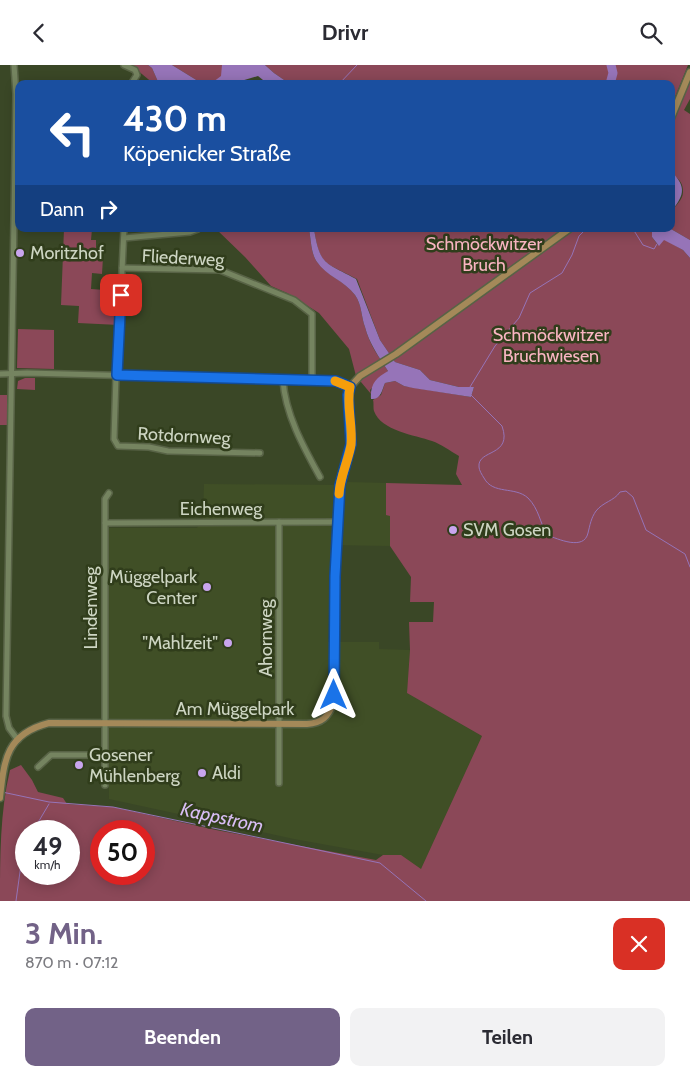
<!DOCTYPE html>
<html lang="de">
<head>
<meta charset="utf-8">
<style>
  :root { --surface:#fff; --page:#f2f2f3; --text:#2b2b33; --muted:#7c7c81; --accent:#726287 }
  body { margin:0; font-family:Cabin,sans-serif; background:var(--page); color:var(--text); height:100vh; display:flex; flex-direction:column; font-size:19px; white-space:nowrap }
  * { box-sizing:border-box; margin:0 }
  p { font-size:16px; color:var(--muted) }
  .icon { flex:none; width:28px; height:28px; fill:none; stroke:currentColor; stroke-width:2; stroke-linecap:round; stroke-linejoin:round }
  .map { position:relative; height:836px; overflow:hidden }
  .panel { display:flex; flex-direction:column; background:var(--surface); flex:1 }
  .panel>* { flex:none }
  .hud { position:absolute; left:15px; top:15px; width:660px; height:152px; border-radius:10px; box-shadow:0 2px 12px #0003; background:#1a4fa0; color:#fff; overflow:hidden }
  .speed { position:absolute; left:15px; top:755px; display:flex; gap:10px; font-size:25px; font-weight:700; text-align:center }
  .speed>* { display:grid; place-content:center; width:65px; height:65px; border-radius:50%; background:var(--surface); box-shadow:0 2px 12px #0003; line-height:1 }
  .speed small { font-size:12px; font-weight:400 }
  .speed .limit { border:8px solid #d22; background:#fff; color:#111 }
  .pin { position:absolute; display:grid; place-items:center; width:42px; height:42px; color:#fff; margin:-21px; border-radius:10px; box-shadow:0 2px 8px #0006 }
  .me { position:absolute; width:55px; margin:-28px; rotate:0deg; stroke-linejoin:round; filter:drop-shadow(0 0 4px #0008) }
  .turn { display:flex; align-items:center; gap:18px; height:105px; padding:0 25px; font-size:22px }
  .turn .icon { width:65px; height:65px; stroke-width:2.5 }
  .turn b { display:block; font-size:35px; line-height:42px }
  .then { display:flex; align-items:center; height:48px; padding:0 25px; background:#0003; gap:10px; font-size:19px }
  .round { display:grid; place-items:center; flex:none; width:52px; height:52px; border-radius:10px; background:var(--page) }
  .overview { display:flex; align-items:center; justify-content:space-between; height:85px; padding:0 25px }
  h1 { font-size:30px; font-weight:800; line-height:38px; color:var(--accent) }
  .primary-button { display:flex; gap:10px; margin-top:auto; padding:10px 25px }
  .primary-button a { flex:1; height:58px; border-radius:10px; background:var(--accent); color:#fff; font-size:20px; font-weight:800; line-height:58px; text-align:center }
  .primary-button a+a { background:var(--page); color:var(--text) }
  header { display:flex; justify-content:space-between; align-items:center; height:65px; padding:0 25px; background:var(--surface); font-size:22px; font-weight:800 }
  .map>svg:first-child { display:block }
  .built { fill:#404f26 }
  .green { fill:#8b4858; fill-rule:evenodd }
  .water { fill:#9674b8 }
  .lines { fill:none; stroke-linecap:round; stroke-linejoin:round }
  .stream { stroke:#9674b8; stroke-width:1 }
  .river { stroke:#9674b8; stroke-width:9 }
  .minor-casing { stroke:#586346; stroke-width:8 }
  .major-casing { stroke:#586346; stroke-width:9 }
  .minor { stroke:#758460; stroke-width:5 }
  .major { stroke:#a48959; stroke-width:6 }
  .route-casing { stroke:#114b97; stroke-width:12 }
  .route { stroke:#1a73e8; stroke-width:9 }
  .slow { stroke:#f59e0b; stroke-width:9 }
  .poi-dot { fill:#c9a5ee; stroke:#303d1b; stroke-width:2 }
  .labels { text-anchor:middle; stroke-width:5; stroke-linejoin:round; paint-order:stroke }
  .park-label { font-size:18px; fill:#fab5c2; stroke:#303d1b }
  .poi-label { font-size:18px; fill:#cdd5c2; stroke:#303d1b; text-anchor:start }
  .street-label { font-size:18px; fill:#cdd5c2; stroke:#303d1b }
  .water-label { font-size:19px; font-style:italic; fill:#d8bdf5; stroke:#303d1b }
</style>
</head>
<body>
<header><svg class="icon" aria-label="back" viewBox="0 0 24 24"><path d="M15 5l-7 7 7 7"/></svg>Drivr<svg class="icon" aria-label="search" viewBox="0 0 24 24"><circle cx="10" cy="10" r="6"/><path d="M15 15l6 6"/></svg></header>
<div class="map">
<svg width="690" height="836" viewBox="0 0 690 836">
  <rect width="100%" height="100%" fill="#3a4726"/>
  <!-- built -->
  <path class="built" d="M348,417L386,418V449L390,450V481L331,480L328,577H379V584L410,585L407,628L482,671L418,811L383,790L294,774L109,734L108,463H197L203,453L204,419L342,420Z"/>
  <!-- green -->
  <g class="green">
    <path d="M131,0H148L152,3L159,19H154Z"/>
    <path d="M172,0H229L220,19L198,16Z"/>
    <path d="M265,0H688L671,42V19H290L274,8Z"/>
    <path d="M690,15V34L684,45L690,49V175L671,164V147C675,141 683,135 683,127C684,109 664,114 675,92L671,74V64Z"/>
    <path d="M64,164H92L91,175H96V191L103,192L102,209L92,208L91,224L120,226L119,260L78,258L79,241L61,240Z"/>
    <path d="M216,164H309C311,174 311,189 317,197C327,211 345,216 355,230C362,240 361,251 365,262C369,279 379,292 388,306L370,325L371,329L356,311L349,284L319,248L287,228L271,221L245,192Z"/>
    <path d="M314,164H652V172L658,180L664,174L683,185L690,193V836H0C0,793 0,746 10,705L21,700L32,715L38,727L63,733L67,739L113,742L216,765L376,795L383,790H401L421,804L482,671L407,628L410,585L409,557H433L434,537H410L411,512L390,481V451L386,450V418L462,420L456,409L459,391C450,386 441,379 432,376C415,370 381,366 374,346C373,343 374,338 373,335L381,330L385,318L395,316L404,321L471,332L474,322H459L430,315L420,305L395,297L380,275L357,214C325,197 320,202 314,164ZM26,766H69V809H26ZM101,766H144V809H101Z"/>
    <path d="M18,264L54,265V304L17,303Z"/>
    <path d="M25,313H35V325L17,324L18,316Z"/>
    <rect x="0" y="330" width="7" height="30"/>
  </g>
  <!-- water -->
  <g class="water">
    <path d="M148,0H172L198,16L213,17L221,11L222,0H265L274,8L290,19H268L258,11L231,19H159L152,3Z"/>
    <path d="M671,106C688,123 683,131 671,147Z"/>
    <path d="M309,164H314C320,201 325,197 356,214L380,275L395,297L420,305L430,315L459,322H474L471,332L413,323L404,321L395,316L385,318C382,325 381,335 371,334C370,319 376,313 388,306C379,292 369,278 365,262C361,251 362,240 355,230C345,216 326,211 317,197C311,189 311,174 309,164Z"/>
    <path d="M652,164H671L690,175V193L683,185L664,175L659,181L652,172Z"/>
  </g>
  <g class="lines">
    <!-- stream -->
    <g class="stream">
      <path d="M339,19L357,0"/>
      <path d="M633,164L643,180L654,184L657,179"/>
      <path d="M470,322L495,281L519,253L530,228L562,208L572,190L579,171L586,164"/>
      <path d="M471,330L502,361C513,392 477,384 479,402C479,405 482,410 484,413C493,430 515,421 528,433C539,444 540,458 547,470C558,474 584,486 588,468C590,460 591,453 596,446C603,437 614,436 620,427L626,426L633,432L646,465L685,489L690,502"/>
      <path d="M2,727L49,737L113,742L380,798L426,836"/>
      <path d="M33,766L49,739"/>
      <path d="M16,836L22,792L26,776"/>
    </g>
    <!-- river -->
    <path class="river" d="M610,19L613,8L611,0"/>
    <defs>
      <g id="minor">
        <path d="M14,0L16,29L6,651L9,663L18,675"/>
        <path d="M124,0L135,5L137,10L131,19"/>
        <path d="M124,173L190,167L198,164"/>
        <path d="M122,203L220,205L294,235L312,249V316"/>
        <path d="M0,309L27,308L336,316L350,322"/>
        <path d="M116,310L114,374L118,381L149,382L168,386L260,388"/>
        <path d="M117,310L124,164"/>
        <path d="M283,315C285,349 304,383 320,412"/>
        <path d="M279,457V718"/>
        <path d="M105,458L338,457"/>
        <path d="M38,702L51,690H105"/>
        <path d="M105,720V434L109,428"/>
      </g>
      <g id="major">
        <path d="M671,53L690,7"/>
        <path d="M0,733C4,695 6,669 49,658L307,659C322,658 328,652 333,639L335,530L340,420L351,379L348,330L350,322L360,311L396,289L569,164"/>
      </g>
    </defs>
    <!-- minor casing -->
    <use href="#minor" class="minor-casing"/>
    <!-- major casing -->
    <use href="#major" class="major-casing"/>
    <!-- minor -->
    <use href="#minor" class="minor"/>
    <!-- major -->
    <use href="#major" class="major"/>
  </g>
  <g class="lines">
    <defs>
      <path id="route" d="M121,230L117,310L336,316L350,322L348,330L351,379L340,420L335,511L334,630"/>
    </defs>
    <!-- route casing -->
    <use href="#route" class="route-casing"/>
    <!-- route -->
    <use href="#route" class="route"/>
    <!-- slow -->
    <path class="slow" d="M335,316L350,322C346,340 353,360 351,380C348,397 340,411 339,429"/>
  </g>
  <!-- markers -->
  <g class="poi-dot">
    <circle cx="20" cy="188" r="5"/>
    <circle cx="453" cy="465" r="5"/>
    <circle cx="207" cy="522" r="5"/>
    <circle cx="228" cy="578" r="5"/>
    <circle cx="79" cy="700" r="5"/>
    <circle cx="202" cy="708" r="5"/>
  </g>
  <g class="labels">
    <!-- park labels -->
    <g class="park-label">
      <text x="484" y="185">Schmöckwitzer<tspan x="484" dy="21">Bruch</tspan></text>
      <text x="551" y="276">Schmöckwitzer<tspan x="551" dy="21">Bruchwiesen</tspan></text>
    </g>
    <!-- poi labels -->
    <g class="poi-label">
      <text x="30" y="194">Moritzhof</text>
      <text x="463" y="471">SVM Gosen</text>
      <text x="197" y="518" text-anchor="end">Müggelpark<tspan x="197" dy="21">Center</tspan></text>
      <text x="218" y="584" text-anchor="end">"Mahlzeit"</text>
      <text x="89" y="696">Gosener<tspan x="89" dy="21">Mühlenberg</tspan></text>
      <text x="212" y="714">Aldi</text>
    </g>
    <!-- street labels -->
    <g class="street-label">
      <text transform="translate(183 193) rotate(3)" y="6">Fliederweg</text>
      <text transform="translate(184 371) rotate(3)" y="6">Rotdornweg</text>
      <text x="221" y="450">Eichenweg</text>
      <text transform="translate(91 543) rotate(-90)" y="6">Lindenweg</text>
      <text transform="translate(266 573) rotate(-90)" y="6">Ahornweg</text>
      <text x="235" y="650">Am Müggelpark</text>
    </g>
    <!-- water labels -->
    <g class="water-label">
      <text transform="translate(222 752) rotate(12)" y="7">Kappstrom</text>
    </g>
  </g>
</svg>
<div class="speed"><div>49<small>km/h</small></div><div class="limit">50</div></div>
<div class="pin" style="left:121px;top:230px;background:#d93025"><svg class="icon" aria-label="arrive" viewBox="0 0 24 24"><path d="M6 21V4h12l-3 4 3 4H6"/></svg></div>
<svg class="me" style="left:334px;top:630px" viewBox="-20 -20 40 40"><path d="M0-17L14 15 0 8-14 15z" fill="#1a73e8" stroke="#fff" stroke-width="4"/></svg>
<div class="hud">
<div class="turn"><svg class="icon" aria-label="left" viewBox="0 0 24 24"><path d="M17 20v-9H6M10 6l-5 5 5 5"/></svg><div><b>430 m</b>Köpenicker Straße</div></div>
<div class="then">Dann<svg class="icon" aria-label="right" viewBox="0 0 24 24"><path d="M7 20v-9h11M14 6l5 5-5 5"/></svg></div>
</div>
</div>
<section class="panel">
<div class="overview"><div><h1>3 Min.</h1><p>870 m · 07:12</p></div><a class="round" style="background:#d93025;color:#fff"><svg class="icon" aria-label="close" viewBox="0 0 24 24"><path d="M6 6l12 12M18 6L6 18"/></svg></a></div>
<div class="primary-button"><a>Beenden</a><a>Teilen</a></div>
</section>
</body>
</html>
